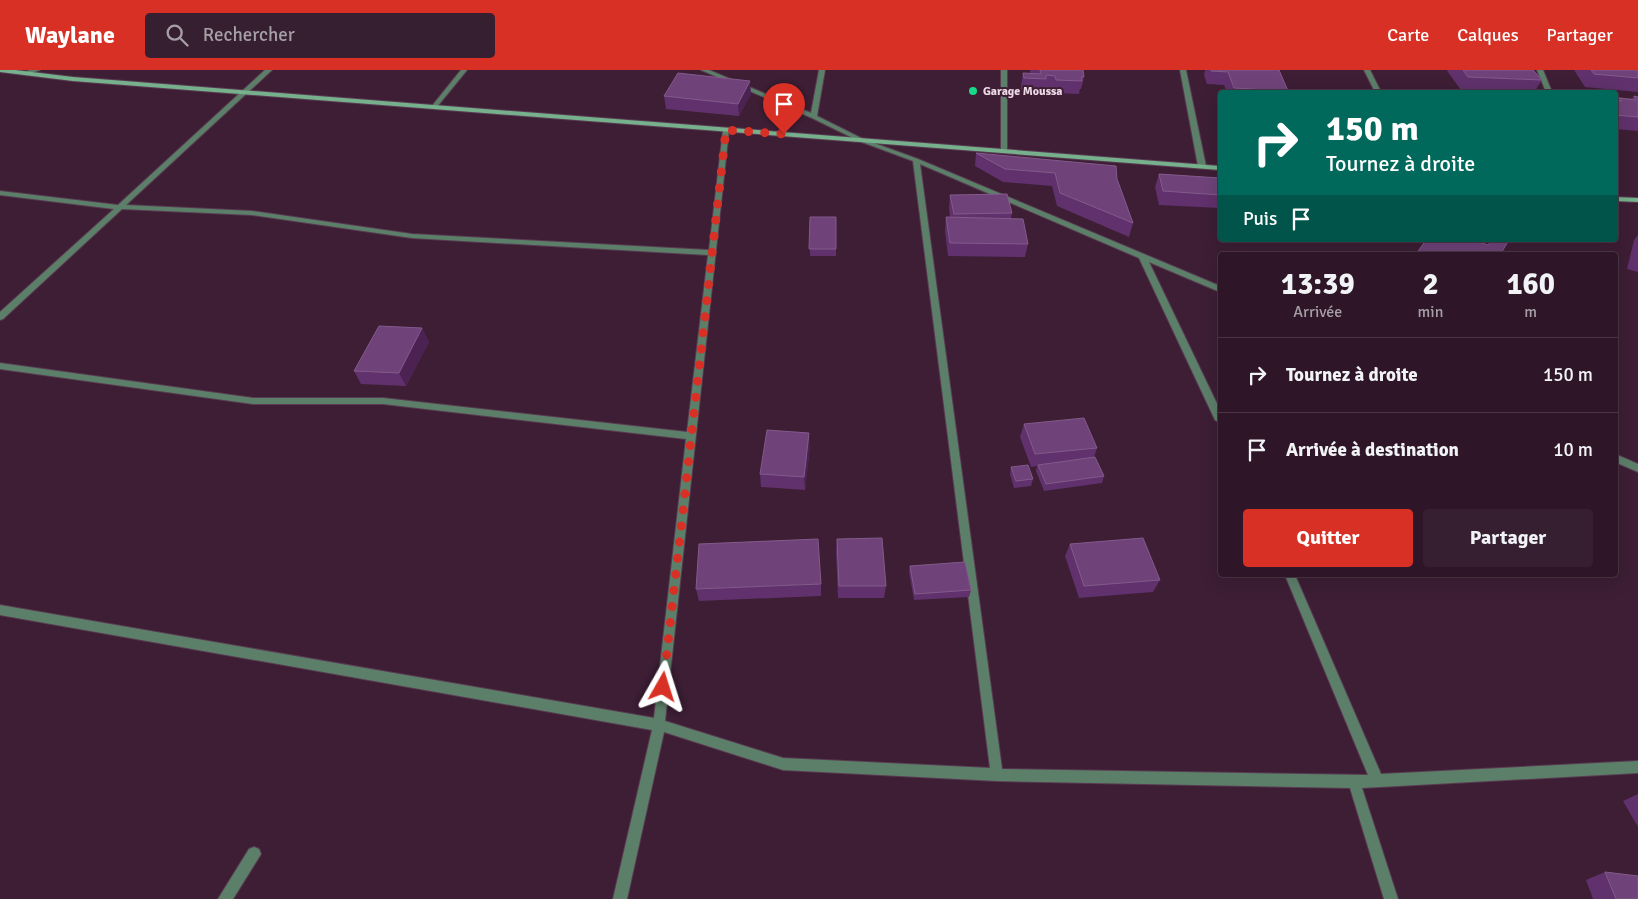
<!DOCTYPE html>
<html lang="fr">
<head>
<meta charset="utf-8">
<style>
  :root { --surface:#2e1628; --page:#361f30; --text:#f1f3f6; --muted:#a79fa8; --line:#493545; --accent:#d93025 }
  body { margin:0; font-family:Signika,sans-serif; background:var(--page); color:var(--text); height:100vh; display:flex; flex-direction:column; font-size:19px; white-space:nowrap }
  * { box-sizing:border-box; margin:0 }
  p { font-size:16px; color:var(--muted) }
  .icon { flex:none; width:28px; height:28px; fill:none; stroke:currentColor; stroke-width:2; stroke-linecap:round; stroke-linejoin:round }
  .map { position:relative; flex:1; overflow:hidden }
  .panel { position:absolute; left:1218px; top:182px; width:400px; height:325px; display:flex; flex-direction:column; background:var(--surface); border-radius:5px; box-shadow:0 5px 20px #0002,0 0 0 1px var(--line) }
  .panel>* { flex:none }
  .top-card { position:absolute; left:1218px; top:20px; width:400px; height:152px; border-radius:5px; box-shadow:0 5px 20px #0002,0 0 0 1px var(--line); background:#00695c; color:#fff; overflow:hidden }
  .pin { position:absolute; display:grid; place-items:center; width:42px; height:42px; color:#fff; margin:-51px -21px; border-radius:50% 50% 50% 0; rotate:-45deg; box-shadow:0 0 5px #0007 }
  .pin .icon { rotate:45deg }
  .me { position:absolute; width:55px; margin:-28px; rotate:6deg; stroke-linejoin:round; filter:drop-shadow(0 0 4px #0008) }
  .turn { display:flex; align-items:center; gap:18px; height:105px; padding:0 25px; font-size:22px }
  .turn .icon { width:65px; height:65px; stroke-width:2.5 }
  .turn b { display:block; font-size:35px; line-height:42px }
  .then { display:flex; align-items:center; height:48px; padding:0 25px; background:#0003; gap:10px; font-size:19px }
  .eta { display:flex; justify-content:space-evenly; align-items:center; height:85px; text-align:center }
  .eta b { font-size:30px; font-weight:700; line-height:35px }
  .action { display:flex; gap:10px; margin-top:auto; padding:10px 25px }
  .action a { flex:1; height:58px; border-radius:5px; background:var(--accent); color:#fff; font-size:20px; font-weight:700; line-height:58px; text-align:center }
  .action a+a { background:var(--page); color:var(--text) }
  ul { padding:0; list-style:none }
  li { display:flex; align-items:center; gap:15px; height:75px; padding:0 25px; border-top:1px solid var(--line) }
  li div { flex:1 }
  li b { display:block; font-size:19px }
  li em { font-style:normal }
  header { display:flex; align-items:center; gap:30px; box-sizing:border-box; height:70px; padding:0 25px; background:var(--accent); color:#fff }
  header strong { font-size:24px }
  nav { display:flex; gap:28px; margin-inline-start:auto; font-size:18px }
  .search { width:350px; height:45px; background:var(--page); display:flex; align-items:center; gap:12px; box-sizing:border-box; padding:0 18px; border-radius:5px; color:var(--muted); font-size:19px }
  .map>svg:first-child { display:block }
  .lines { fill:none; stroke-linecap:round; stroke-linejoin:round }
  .street-casing { stroke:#593c51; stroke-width:2 }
  .secondary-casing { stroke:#593c51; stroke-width:2 }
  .street { fill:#5c7f6a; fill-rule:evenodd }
  .secondary { fill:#76b08d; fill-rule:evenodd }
  .wall { fill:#60316c }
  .shaded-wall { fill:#4b2251 }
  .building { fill:#6f4379; stroke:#835a8b }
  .route { stroke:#d93025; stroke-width:9; stroke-dasharray:0 16.2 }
  .poi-dot { fill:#18d989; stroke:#3d1e35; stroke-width:2 }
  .labels { text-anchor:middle; stroke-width:4; stroke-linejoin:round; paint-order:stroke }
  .far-poi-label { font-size:12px; font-weight:bold; fill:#eed9e7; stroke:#3d1e35; text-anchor:start }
</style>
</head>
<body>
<header>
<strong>Waylane</strong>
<div class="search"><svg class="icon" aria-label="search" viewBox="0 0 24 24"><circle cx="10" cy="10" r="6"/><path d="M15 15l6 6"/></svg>Rechercher</div>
<nav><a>Carte</a><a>Calques</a><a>Partager</a></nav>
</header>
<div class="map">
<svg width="1638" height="829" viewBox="0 0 1638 829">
  <rect width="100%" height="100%" fill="#3d1e35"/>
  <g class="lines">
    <defs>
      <g id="street">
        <path d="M30,0H40L26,5L23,3Z"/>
        <path d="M265,0H272L126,135L252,141L412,164L709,180L723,60L726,58L729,60L665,651L783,688L990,698L913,91L859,71L812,48L701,0H709L811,43L819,0H825L817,46L863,69L918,89L1220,216V222L1149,192L1220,340V353L1215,350L1139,188L920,94L1002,699L1368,705L1285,505H1295L1381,704L1638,691V703L1362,718L1398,829H1384L1350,718L997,711L783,700L664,662L627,829H613L652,660L0,545V535L654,648L686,369L383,334H253L0,299V293L253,328H383L687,362L708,185L412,168L252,145L122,139L3,249L0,250V242L114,139L0,125V121L118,135Z"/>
        <path d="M461,0H467L436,38H432V36Z"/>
        <path d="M1001,0H1007V81L1004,83L1001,81Z"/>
        <path d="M1180,0H1186L1206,96L1202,98L1198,96Z"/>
        <path d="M1364,0H1370L1381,22H1375Z"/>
        <path d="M1537,0H1543L1552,22H1546Z"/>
        <path d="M1615,28L1638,30V34L1615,32Z"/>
        <path d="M1615,384L1638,394V402L1615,392Z"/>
        <path d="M254,777L259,779L261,784L233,829H218L249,779Z"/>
      </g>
      <g id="secondary">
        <path d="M0,0H15L73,7L1220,96V100L73,11L0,2Z"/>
        <path d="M1615,127L1638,128V132L1615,131Z"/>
      </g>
    </defs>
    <!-- street casing -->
    <use href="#street" class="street-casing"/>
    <!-- secondary casing -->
    <use href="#secondary" class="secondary-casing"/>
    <!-- street -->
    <use href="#street" class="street"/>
    <!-- secondary -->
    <use href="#secondary" class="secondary"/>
  </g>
  <!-- wall -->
  <g class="wall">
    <path d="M1030,0H1083L1084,7L1081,19H1080L1079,24L1053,23L1052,18H1044V22L1021,21V16L1023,3H1030Z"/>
    <path d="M1205,0H1279L1288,21L1287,22H1227L1224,15L1207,14L1204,5Z"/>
    <path d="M1448,0H1533L1542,10L1534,22L1461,20L1447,1Z"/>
    <path d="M1574,0H1638V22L1585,17Z"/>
    <path d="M751,24L739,46L666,39L664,26Z"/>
    <path d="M1634,26L1638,27V61L1615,59V30L1618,31L1619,28L1631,29Z"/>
    <path d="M976,83L1117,109L1133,153L1129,167L1057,136L1052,116L1003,112L975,96Z"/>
    <path d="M1159,104L1220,108V138L1159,135L1155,117Z"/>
    <path d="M950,125L1012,143L1011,148L1028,174L1025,187L948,186L945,161L946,147L950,148L949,138Z"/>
    <rect x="810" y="147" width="26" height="39"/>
    <path d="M1638,165V202L1627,199L1634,170Z"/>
    <path d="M422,258L429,272L406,316L361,314L354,301Z"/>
    <path d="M1024,354L1097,378L1094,387L1104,406L1102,413L1044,421L1036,401L1037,396L1031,397L1020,367Z"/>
    <path d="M810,376L805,420L761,417L760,404Z"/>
    <path d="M1011,397L1033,409L1031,416L1014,418L1010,404Z"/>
    <path d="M837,469L886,516L884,528H838L836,481Z"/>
    <path d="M1070,474L1160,510L1153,522L1079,528L1065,486Z"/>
    <path d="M910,496L971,520L969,527L914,530L909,502Z"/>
    <path d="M821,514V526L699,531L696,519Z"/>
    <path d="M1638,724V757L1623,731Z"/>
    <path d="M1605,802L1638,829H1593L1586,810Z"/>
  </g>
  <!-- shaded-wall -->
  <g class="shaded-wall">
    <path d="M750,11L751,24L739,46L738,34Z"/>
    <path d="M422,258L429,272L406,316L399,303Z"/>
    <path d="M809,363L810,376L805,420L804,407Z"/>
  </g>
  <!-- building -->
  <g class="building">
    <path d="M1040,0H1083L1084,7H1081L1082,11L1056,10L1055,6L1046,5V9L1024,8L1023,3L1041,4Z"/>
    <path d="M1211,0H1279L1288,21L1234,18L1228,2L1211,1Z"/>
    <path d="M1463,0H1533L1542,10L1468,7Z"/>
    <path d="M1591,0H1638V8L1594,4Z"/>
    <path d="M678,3L750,11L738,34L664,26Z"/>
    <path d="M1634,26L1638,27V47L1615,45V30L1622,31L1619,28L1636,30Z"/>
    <path d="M976,83L1116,96L1117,109L1133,153L1060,123L1055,103L1005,99Z"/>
    <path d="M1159,104L1220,108V125L1163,121Z"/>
    <path d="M1007,124L1012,143L954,144L950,125Z"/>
    <path d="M810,147H836V179H809Z"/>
    <path d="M946,147L1023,149L1028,174L950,173Z"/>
    <path d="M1426,170H1473L1488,175L1492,170H1509L1500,185H1419L1416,184Z"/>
    <path d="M379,256L422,258L399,303L354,301Z"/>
    <path d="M1084,348L1097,378L1035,384L1024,354Z"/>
    <path d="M767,360L809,363L804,407L760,404Z"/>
    <path d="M1095,387L1104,406L1046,414L1038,395Z"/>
    <path d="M1028,395L1033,409L1016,411L1011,397Z"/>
    <path d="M882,468L886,516H839L837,469Z"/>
    <path d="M1143,468L1160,510L1084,516L1070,474Z"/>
    <path d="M818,469L821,514L696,519L699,474Z"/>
    <path d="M965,492L971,520L915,524L910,496Z"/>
    <path d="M1605,802L1638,806V829H1616Z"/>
  </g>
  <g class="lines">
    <!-- route -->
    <path class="route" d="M663,617L726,60L784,64"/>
  </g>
  <!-- markers -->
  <circle class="poi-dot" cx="973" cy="21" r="5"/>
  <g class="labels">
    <!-- far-poi labels -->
    <g class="far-poi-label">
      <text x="983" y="25">Garage Moussa</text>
    </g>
  </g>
</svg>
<div class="pin" style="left:784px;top:64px;background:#d93025"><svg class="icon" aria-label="arrive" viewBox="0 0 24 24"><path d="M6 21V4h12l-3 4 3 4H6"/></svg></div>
<svg class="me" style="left:663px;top:617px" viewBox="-20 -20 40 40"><path d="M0-17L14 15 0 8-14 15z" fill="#d93025" stroke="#fff" stroke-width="4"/></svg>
<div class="top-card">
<div class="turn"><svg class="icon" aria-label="right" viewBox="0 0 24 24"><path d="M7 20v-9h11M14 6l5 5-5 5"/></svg><div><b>150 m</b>Tournez à droite</div></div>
<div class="then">Puis<svg class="icon" aria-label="arrive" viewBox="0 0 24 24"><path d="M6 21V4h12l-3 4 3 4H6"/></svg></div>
</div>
<section class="panel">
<div class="eta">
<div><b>13:39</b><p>Arrivée</p></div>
<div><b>2</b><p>min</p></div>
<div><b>160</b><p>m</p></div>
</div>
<ul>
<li><svg class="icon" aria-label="right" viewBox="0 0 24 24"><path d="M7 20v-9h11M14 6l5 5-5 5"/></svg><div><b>Tournez à droite</b></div><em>150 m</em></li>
<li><svg class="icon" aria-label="arrive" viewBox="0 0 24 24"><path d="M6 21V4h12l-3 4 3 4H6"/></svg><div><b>Arrivée à destination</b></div><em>10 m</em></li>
</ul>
<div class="action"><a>Quitter</a><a>Partager</a></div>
</section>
</div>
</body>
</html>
